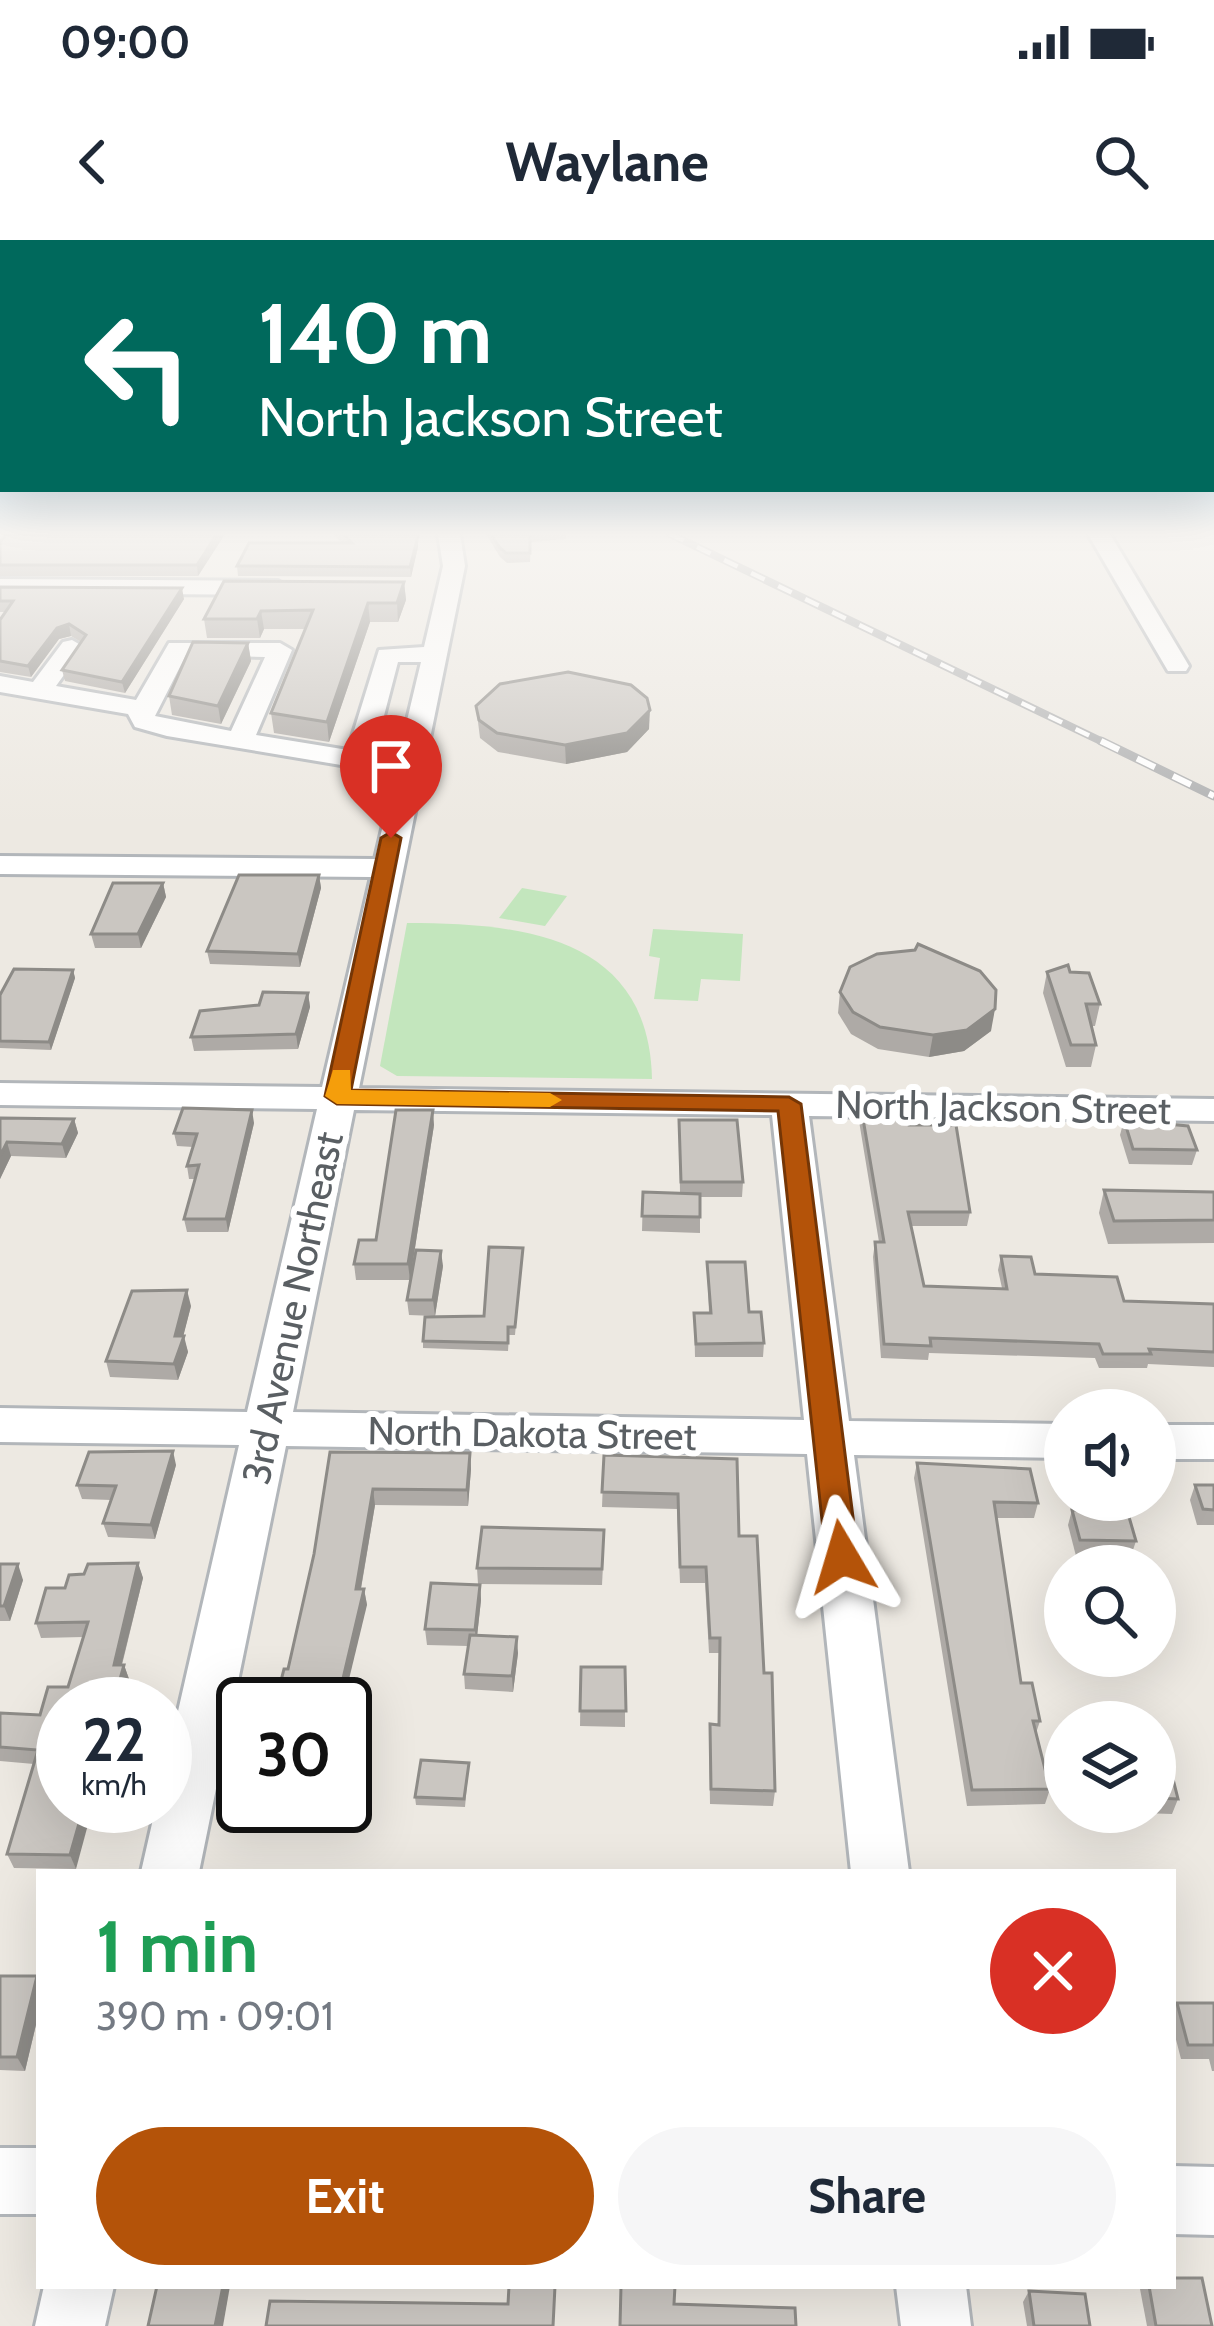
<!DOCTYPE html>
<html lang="en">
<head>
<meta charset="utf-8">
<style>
  :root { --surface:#fff; --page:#f6f6f7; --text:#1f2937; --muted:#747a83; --accent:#b45309 }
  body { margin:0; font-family:Cabin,sans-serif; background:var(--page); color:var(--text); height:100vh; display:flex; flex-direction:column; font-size:45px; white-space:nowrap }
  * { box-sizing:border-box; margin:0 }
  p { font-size:39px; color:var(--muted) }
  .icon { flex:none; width:66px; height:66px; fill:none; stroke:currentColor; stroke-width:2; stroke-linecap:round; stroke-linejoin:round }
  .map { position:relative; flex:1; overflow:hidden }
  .details { position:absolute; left:36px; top:1629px; width:1140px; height:420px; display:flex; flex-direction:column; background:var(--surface); border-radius:0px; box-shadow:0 12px 48px #0002 }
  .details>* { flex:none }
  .hud { position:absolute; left:0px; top:0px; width:1215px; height:252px; box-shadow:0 12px 48px #0002; background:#00695c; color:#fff; overflow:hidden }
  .fabs { position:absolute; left:1044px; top:1149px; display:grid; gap:24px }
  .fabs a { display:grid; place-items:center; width:132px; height:132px; border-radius:50%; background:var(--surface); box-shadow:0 12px 48px #0002; font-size:60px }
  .speed { position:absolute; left:36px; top:1437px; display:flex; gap:24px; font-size:60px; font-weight:700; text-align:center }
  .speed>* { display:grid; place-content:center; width:156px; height:156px; border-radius:50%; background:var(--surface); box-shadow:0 12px 48px #0002; line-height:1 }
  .speed small { font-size:30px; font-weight:400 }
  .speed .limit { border:6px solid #111; border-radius:18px; background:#fff; color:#111 }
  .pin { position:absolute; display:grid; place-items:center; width:102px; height:102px; color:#fff; margin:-123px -51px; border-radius:50% 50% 50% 0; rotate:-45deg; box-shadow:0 0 12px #0007 }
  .pin .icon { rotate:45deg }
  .me { position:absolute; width:132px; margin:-66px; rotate:353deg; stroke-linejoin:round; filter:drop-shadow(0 0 9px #0008) }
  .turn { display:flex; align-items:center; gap:42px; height:252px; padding:0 60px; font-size:54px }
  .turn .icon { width:156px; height:156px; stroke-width:2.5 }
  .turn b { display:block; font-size:84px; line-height:102px }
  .round { display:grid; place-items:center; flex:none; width:126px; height:126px; border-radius:63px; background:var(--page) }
  .overview { display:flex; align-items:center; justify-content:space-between; height:204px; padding:0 60px }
  h1 { font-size:72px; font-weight:700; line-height:90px; color:#1e9e55 }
  .primary-button { display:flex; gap:24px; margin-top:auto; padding:24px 60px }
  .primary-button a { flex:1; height:138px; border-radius:72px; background:var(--accent); color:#fff; font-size:48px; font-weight:700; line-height:138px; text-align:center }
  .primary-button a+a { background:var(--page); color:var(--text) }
  .status { display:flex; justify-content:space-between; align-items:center; height:84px; padding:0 60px; background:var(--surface); direction:ltr }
  .status svg { height:33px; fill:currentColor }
  header { display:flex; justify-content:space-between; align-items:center; height:156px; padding:0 60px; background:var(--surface); font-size:54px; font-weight:700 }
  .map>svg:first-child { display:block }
  .green { fill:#c3e6bd }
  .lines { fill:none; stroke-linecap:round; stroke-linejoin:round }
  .minor-casing { stroke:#b2b6ba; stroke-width:6 }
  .minor { fill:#fff; fill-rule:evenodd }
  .rail-far1-casing { stroke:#b1b2b3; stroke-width:8 }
  .rail-casing { stroke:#b1b2b3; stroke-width:9 }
  .rail-far1 { stroke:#fff; stroke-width:4.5; stroke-dasharray:15; stroke-linecap:butt }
  .rail { stroke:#fff; stroke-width:6; stroke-dasharray:20; stroke-linecap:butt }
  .wall { fill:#aeaaa6 }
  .shaded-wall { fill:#8d8b87 }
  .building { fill:#cac6c1; stroke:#8d8b87; stroke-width:3 }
  .route { fill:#b45309; stroke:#753606; stroke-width:3 }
  .slow { fill:#f59e0b }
  .labels { text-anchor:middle; stroke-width:12; stroke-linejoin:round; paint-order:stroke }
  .street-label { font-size:39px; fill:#5a5f63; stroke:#fff }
</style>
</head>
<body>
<div class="status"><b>09:00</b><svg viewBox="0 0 49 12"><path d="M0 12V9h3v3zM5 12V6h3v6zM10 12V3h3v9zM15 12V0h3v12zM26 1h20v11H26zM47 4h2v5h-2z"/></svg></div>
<header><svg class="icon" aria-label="back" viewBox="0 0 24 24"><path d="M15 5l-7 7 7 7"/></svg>Waylane<svg class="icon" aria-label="search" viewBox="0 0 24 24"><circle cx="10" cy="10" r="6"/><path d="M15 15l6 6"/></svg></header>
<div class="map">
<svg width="1214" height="2086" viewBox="0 0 1214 2086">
  <rect width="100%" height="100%" fill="#ede9e2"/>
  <!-- green -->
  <g class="green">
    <path d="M522,648L567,656L545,686L499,678Z"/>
    <path d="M407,683C522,683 649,696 652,839L397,836L380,826Z"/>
    <path d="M653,689L743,694L740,741L701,739L698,761L654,759L660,718L649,716Z"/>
  </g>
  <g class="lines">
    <defs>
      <g id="minor">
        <path d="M438,294H460L465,326L359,848L1214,859V881L809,876L849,1181L1065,1184V1218L854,1215L909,1632H851L807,1214L286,1206L199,1632H141L156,1566H165V1528L239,1205L0,1202V1168L247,1172L317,869L0,865V843L322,847L371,637L0,634V616L375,619L395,534L167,496L135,487L128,474L0,452V436L33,442L63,402L72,400L84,407L56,446L136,460L169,403H280L292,410L256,495L348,510L379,410L424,407L443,326ZM186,415L265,417L231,491L155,476ZM398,422H421L398,518L374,514ZM354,870L772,875L804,1180L293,1172Z"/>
        <path d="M1088,294H1110L1189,426L1186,431H1168Z"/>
        <path d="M0,339L278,341L289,348L278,355L0,353Z"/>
        <rect x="1155" y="1185" width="59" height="34"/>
        <rect x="0" y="1908" width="39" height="66"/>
        <path d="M1173,1926L1214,1927V1995L1173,1994Z"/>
        <path d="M44,2046H114L105,2086H35Z"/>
        <path d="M896,2046H966L971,2086H901Z"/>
      </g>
    </defs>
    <!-- minor casing -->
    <use href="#minor" class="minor-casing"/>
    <!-- minor -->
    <use href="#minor" class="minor"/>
    <defs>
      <path id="rail-far1" d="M670,294L1107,504"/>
      <path id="rail" d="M1101,501L1214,556"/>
    </defs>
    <!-- rail-far1 casing -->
    <use href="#rail-far1" class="rail-far1-casing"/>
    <!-- rail casing -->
    <use href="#rail" class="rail-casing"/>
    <!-- rail-far1 -->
    <use href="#rail-far1" class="rail-far1"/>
    <!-- rail -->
    <use href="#rail" class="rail"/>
  </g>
  <!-- wall -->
  <g class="wall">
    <path d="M225,294L198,336H0V302Z"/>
    <path d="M333,294H415L418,307L411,337L238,336L237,326L342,303Z"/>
    <path d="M486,294H566V299L531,302L530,322L507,323L500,317Z"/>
    <path d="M404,342L406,360L398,382H370L329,502L274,493L271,473L305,389H264L260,398H207L204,379Z"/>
    <path d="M0,347L184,359L125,453L65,441L62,430L81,402L71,396L59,399L31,437L0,432V380L6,372H0Z"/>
    <path d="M248,403L251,421L221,484L172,475L169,456Z"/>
    <path d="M476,466L649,489L627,512L566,524L498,512L480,498Z"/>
    <path d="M319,635L321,648L300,727L210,724L207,711Z"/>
    <path d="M163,643L166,657L141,708H95L91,694Z"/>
    <path d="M73,730L75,738L51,810L0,808V755Z"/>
    <path d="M1047,732H1070L1100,764L1095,786H1091L1096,805L1091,827H1066L1043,753Z"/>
    <path d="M840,752L991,791L964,811L929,817L878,809L851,794L838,773Z"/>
    <path d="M308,753L310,767L298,809L194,811L191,797L259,765Z"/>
    <path d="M861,867L909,885L970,972L967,986H911L924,1046L1002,1048L998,1030L1001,1016L1035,1034L1124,1061L1214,1064V1127L1148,1124L1147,1128H1099L1095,1118L929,1113L928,1120L881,1118L873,1017L875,1002H879L859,881Z"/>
    <path d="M0,878L74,879L78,893L66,918L11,916L0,939Z"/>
    <path d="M679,880L743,942L742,957H700V993L642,991L643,952L680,953Z"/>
    <path d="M1124,880L1197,910L1192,925L1129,924L1120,895Z"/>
    <path d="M254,883L228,992H187L184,979L196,939H189L187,926L193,907L177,906L174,893Z"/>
    <path d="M434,885L410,1040H356L354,1024L376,1000Z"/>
    <path d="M1104,950L1214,952V1003L1108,1004L1099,973Z"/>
    <path d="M523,1008L515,1095H509L508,1111L423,1108V1101L484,1076Z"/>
    <path d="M707,1022L749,1072L764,1103L763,1117H695L694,1073H709Z"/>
    <path d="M443,1026L435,1076L409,1075L407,1060Z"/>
    <path d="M191,1066L183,1096L188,1112L178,1140L110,1137L106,1121Z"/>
    <path d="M330,1212L470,1213L471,1229L468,1266L375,1265L361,1349H364L367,1365L288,1429L314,1314Z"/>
    <path d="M604,1215L737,1219L739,1296L764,1433L775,1551L773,1566L710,1564L709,1500L710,1484L718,1485L719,1413H709L705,1343H680L677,1269L602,1267Z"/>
    <path d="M917,1223L1038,1263L1034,1278H996L1021,1443L1040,1481L1036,1493L1050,1549L1045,1564L967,1566L914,1238Z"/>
    <path d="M176,1225L155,1299L108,1297L103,1283L111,1260L82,1259L77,1245Z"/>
    <path d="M1195,1245H1214V1285H1197L1190,1260Z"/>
    <path d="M1072,1270L1136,1301L1131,1316H1076L1068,1285Z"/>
    <path d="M604,1306L602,1345L478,1344L477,1328Z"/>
    <path d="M138,1323L143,1338L122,1425H124L129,1439L122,1464H63L76,1629L14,1628L7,1614L34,1524L0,1521V1473L40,1475L68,1447L83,1397L41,1398L36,1383L84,1334Z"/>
    <path d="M0,1324L23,1340L10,1381H0Z"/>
    <path d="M480,1345L481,1360L477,1396L518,1413L513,1452L465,1449L464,1434L468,1406L427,1405L425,1389Z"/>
    <path d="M1073,1416H1119L1118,1418Z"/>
    <path d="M581,1427H625V1487L580,1486Z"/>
    <path d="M1155,1487L1178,1559L1172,1574L1112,1572H1155Z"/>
    <path d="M469,1523L465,1567L416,1565L415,1557Z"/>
    <path d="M262,1566H335L263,1567Z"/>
    <path d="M0,1736H37L39,1739V1772L25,1831L0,1830Z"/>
    <path d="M1177,1763H1214V1831H1212L1209,1819H1181L1173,1788V1772Z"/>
    <path d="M1142,2046H1173L1212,2086H1147L1140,2049Z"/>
    <path d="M1029,2051L1090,2086H1027L1023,2062Z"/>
  </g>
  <!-- shaded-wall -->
  <g class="shaded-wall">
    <path d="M217,294H225L198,336L197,325Z"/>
    <path d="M418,296V307L411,337L410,327Z"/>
    <path d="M404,342L406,360L398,382L397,363Z"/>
    <path d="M182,348L184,359L125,453L122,442Z"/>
    <path d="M368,363L370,382L329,502L327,482Z"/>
    <path d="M261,371L264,389L260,398L257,379Z"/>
    <path d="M69,384L71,396L59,399L31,437L28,426L57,388Z"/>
    <path d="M248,403L251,421L221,484L218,466Z"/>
    <path d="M650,470L649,489L627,512L566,524L565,505Z"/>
    <path d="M319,635L321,648L300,727L298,714Z"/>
    <path d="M163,643L166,657L141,708L138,694Z"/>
    <path d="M73,730L75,738L51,810L49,802Z"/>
    <path d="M308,753L310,767L298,809L296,794Z"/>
    <path d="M995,769L991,791L964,811L929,817L933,795Z"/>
    <path d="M252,870L254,883L228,992L226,979Z"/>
    <path d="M433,870L434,885L410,1040L408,1024Z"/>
    <path d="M74,879L78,893L66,918L62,904Z"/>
    <path d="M7,902L11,916L0,939V916Z"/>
    <path d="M441,1011L443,1026L435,1076L433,1060Z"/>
    <path d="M187,1050L191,1066L180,1109L184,1096L188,1112L178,1140L174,1124L175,1096Z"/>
    <path d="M173,1211L176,1225L155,1299L151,1285Z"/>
    <path d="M470,1213L471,1229L468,1266L467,1250Z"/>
    <path d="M373,1249L375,1265L358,1365L356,1349Z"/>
    <path d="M138,1323L143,1338L118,1439L114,1425Z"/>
    <path d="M18,1324L23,1340L10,1381L4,1366Z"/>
    <path d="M480,1345L481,1360L476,1406L475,1390Z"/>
    <path d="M364,1349L367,1365L343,1464H337Z"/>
    <path d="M517,1397L518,1413L513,1452L512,1436Z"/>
    <path d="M124,1425L129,1439L122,1464H113Z"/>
    <path d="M84,1566H93L76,1629L70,1615Z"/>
    <path d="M37,1736L39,1772L25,1831L17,1817Z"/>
    <path d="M223,2046H230L223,2086H215Z"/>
  </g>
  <!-- building -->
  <g class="building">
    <path d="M7,294H217L197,325H0V302Z"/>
    <path d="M343,294H415L418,296L410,327L237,326L249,303H352Z"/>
    <path d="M491,294H530V313H506L500,308Z"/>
    <path d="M224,341L404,342L397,363H368L327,482L271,473L313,370L261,371L257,379H204Z"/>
    <path d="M0,347L182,348L122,442L62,430L86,395L69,384L57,388L28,426L0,421V380L13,361H0Z"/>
    <path d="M193,402L248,403L218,466L169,456Z"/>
    <path d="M568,432L631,445L647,458L650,470L627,493L565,505L497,493L479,480L476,466L500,444Z"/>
    <path d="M239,635H319L298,714L207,711Z"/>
    <path d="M113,643H163L138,694H91Z"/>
    <path d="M918,704L980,731L996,750L995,769L967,790L933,795L880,787L853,772L840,752L850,727L877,714L915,710Z"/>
    <path d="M1068,725L1070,732L1089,733L1100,764H1086L1096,805H1071L1047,732Z"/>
    <path d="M14,729L73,730L49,802L0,801V755Z"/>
    <path d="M263,752L308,753L296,794L191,797L200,771L259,765Z"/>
    <path d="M861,867L906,868L909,885H956L970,972H908L924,1046L1007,1049L1001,1016L1031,1017L1035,1034L1117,1037L1124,1061L1214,1064V1112L1149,1109L1151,1114H1103L1099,1104L930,1098L931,1106L884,1104L875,1002H884Z"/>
    <path d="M183,868L252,870L226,979H184L199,925L187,926L197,894L174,893Z"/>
    <path d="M396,870H433L408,1024H354L359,1000H376Z"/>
    <path d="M0,878L74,879L62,904L7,902L0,916Z"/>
    <path d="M679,880H737L743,942H681Z"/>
    <path d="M1124,880L1188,886L1197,910L1133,909Z"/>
    <path d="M1104,950L1214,952V980L1114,981Z"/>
    <path d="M643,952L700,954V977L642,976Z"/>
    <path d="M489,1007L523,1008L515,1087H508V1103L423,1101L425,1077L484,1076Z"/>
    <path d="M416,1010L441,1011L433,1060H407Z"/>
    <path d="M707,1022H745L749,1072H761L764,1103L696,1104L694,1073H711Z"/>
    <path d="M187,1050L175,1096H184L174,1124L106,1121L132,1051Z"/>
    <path d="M173,1211L151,1285L103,1283L116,1246L77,1245L89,1212Z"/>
    <path d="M330,1212L470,1213L467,1250L373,1249L356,1349H364L337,1464H275L284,1429H288L314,1314Z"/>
    <path d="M604,1215L737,1219L739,1296H757L764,1433H772L775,1551L711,1549L710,1484L719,1485L720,1398H710L706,1327H680L678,1254L602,1252Z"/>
    <path d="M917,1223L1030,1229L1038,1263L994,1262L1021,1443H1032L1040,1481H1033L1050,1549L972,1550Z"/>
    <path d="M1195,1245H1214V1270L1203,1269Z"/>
    <path d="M1072,1270H1127L1136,1301L1080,1300Z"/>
    <path d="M482,1287L604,1290L602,1329L477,1328Z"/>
    <path d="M138,1323L114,1425H124L113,1464H63V1566H84L70,1615L7,1614L38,1510L0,1507V1473L40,1475L48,1447H68L88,1382L36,1383L46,1348H65L69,1335L84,1334L88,1324Z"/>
    <path d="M0,1324H18L4,1366H0Z"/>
    <path d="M431,1343L480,1345L475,1390L425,1389Z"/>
    <path d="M470,1395L517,1397L512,1436L464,1434Z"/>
    <path d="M581,1427H625L626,1471H580Z"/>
    <path d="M1155,1487H1160L1178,1559L1155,1558Z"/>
    <path d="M421,1520L469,1523L464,1559L415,1557Z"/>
    <path d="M0,1736H37L17,1817H0Z"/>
    <path d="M1177,1763H1214V1805H1188Z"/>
    <path d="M1173,2038H1202L1212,2086H1156L1149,2046H1173Z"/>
    <path d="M157,2046H223L215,2086H148Z"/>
    <path d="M509,2046H555L553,2086H266L270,2061L508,2064Z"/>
    <path d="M621,2046H675L674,2064L795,2068L796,2086H620Z"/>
    <path d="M1029,2051L1085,2054L1090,2086H1034Z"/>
  </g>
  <!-- sky -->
  <linearGradient id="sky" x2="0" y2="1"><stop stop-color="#8bc7f1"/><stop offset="0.5" stop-color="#f7f5f2"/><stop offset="1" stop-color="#f7f5f2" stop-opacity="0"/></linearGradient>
  <rect width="1214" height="586" fill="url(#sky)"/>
  <!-- route -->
  <path class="route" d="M391,592L401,598L351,850L789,857L801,864L858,1317L853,1326H830L826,1317L778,871L337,864L325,856L381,598Z"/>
  <!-- slow -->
  <path class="slow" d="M333,830H350L351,850L550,853L562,860L550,867L337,864L325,856Z"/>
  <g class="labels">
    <!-- street labels -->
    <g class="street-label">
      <text transform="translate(1003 867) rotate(1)" y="14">North Jackson Street</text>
      <text transform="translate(292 1068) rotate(-78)" y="14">3rd Avenue Northeast</text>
      <text transform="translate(532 1193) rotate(1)" y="14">North Dakota Street</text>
    </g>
  </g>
</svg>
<div class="fabs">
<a><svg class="icon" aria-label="sound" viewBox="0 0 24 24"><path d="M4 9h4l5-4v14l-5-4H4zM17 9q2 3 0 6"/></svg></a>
<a><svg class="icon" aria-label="search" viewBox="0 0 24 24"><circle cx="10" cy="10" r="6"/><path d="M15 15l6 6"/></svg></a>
<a><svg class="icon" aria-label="layers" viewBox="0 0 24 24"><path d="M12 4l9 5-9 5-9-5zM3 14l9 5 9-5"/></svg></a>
</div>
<div class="speed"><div>22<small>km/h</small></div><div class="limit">30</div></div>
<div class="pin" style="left:391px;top:598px;background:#d93025"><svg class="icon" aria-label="arrive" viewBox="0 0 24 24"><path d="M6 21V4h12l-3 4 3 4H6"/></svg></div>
<svg class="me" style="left:842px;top:1317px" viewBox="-20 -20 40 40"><path d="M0-17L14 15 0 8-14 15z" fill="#b45309" stroke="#fff" stroke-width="4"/></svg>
<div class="hud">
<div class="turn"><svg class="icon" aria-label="left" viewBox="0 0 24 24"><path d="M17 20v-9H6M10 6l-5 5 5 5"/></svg><div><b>140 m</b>North Jackson Street</div></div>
</div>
<section class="details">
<div class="overview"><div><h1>1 min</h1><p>390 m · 09:01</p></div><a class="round" style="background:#d93025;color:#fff"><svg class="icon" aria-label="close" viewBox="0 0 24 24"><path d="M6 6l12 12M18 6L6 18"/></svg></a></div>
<div class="primary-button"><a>Exit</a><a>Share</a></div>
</section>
</div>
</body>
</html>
